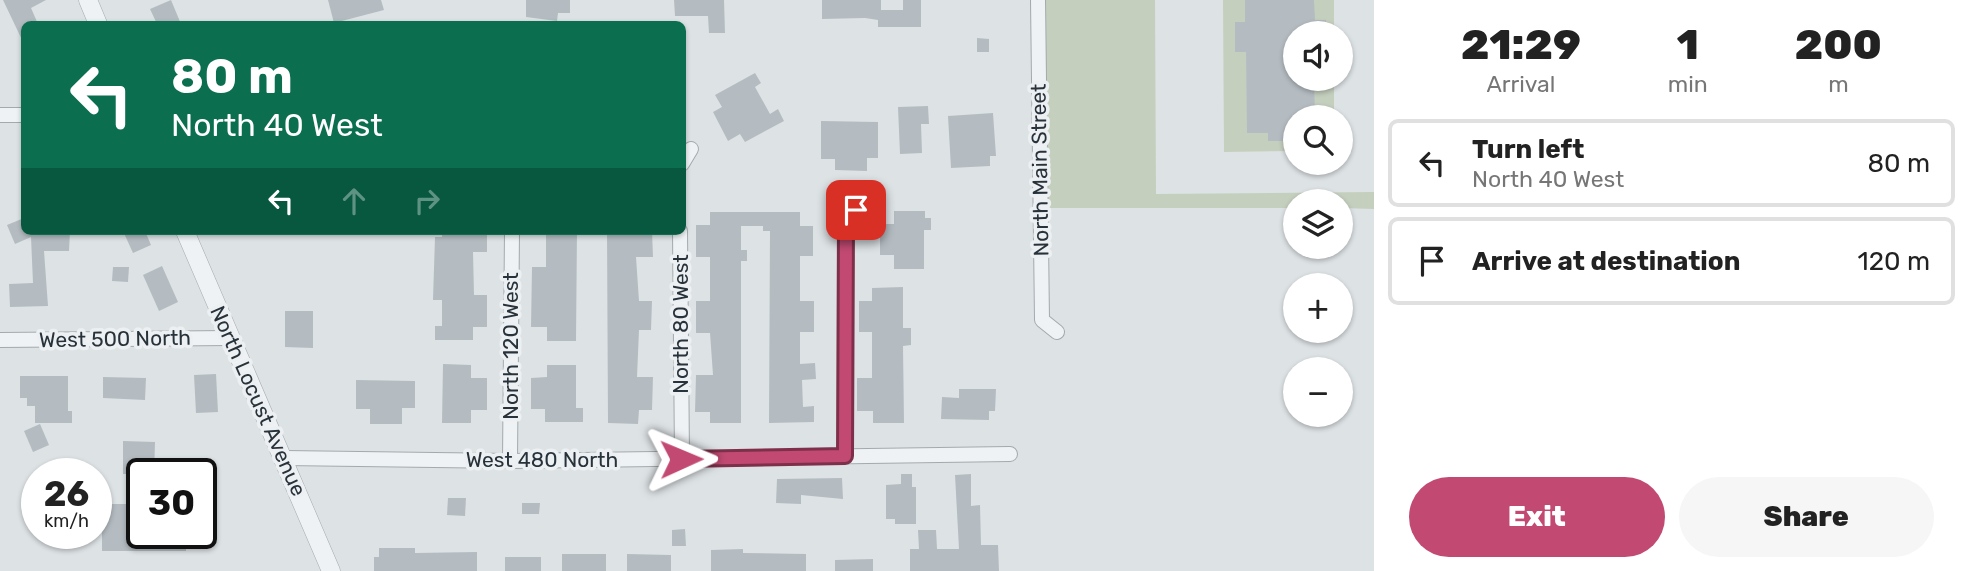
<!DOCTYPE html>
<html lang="en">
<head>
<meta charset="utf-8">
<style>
  :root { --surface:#fff; --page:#f6f6f6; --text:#222; --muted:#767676; --line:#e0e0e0; --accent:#c24a72 }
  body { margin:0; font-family:Rubik,sans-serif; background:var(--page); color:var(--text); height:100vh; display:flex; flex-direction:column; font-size:26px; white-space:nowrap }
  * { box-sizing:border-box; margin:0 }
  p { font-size:23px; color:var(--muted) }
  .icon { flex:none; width:38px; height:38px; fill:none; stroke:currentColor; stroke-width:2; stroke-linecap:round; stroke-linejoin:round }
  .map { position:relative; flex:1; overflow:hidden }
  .details { display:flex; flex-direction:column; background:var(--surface); width:595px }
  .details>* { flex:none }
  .top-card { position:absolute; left:21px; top:21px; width:665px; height:214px; border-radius:10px; box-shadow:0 2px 5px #0004; background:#0b6e4f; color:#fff; overflow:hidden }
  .controls { position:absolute; left:1283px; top:21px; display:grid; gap:14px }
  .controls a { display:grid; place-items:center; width:70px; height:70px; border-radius:50%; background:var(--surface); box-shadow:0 2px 5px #0004; font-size:35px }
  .speed { position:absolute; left:21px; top:458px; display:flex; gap:14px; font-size:35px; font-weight:700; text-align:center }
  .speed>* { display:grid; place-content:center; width:91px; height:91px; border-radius:50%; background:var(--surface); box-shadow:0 2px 5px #0004; line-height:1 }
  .speed small { font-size:18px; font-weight:400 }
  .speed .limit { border:4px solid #111; border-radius:10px; background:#fff; color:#111 }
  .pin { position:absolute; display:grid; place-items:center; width:60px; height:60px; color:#fff; margin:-30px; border-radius:14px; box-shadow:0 4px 10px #0006 }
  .me { position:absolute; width:77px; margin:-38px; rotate:89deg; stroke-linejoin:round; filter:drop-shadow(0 0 5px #0008) }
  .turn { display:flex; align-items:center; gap:24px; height:147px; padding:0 35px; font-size:32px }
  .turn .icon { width:91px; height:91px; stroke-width:2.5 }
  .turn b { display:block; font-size:49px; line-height:60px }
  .lanes { display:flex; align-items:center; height:66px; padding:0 35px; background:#0003; justify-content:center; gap:35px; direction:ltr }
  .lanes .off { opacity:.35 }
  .eta { display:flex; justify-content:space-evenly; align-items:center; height:119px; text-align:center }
  .eta b { font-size:42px; font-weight:800; line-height:49px }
  .primary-button { display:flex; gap:14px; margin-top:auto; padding:14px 35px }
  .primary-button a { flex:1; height:80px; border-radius:42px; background:var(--accent); color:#fff; font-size:28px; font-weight:800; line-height:80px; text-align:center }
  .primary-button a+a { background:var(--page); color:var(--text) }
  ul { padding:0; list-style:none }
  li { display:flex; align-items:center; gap:21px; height:88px; margin:0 14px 10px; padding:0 21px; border:4px solid var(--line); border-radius:10px }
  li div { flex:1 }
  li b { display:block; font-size:26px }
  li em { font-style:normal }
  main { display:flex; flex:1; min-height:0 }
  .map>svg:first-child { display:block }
  .green { fill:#c5cfbe }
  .building { fill:#b4bcc2 }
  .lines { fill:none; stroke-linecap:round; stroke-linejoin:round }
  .minor-casing { stroke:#a3aaae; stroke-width:16 }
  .tertiary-casing { stroke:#a3aaae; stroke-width:19 }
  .minor { stroke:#eff2f4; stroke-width:14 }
  .tertiary { stroke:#eff2f4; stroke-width:18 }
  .route-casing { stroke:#7e304a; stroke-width:18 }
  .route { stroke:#c24a72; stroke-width:12 }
  .labels { text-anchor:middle; stroke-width:7; stroke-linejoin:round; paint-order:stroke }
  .street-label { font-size:21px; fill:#28323a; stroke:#ecf0f3 }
</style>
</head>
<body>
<main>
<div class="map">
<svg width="1374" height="571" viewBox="0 0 1374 571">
  <rect width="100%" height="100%" fill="#dde2e5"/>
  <!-- green -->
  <g class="green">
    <path d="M1043,0H1155L1156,194L1374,192V209L1341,208L1340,201H1295V208H1047Z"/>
    <path d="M1223,0H1334V33H1295V79H1334V117H1295V151L1224,152Z"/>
  </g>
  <!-- building -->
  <g class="building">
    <path d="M3,0H46L31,8L38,24H24V44Z"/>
    <path d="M171,0L181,24H157L150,9Z"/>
    <path d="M328,0H381L384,10L334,23Z"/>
    <path d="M526,0H570V13H558L557,21L526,17Z"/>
    <path d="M674,0H724L725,33H709L708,16H675Z"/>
    <path d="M822,0H881V10H903V0H921V27H878V20L865,18L822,19Z"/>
    <path d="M1245,0H1314L1315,20H1326V33H1295V79H1314L1315,117H1295L1294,141H1268V133H1247L1246,52H1235V22H1245Z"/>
    <path d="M977,38L989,39V52H977Z"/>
    <path d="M755,73L761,83L755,87L770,114L778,109L784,121L745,142L740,134L728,141L713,112L722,107L715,95Z"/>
    <path d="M928,106L929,124H921L922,153L900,154L898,107Z"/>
    <path d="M993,113L996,156H990V166L951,168L948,116Z"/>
    <path d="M821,121L878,122V158H867V171L835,170V159H821Z"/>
    <path d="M894,211H925V218H931V230H924V269H894V255H880V224H894Z"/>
    <path d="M710,212H800V226H813V256H800V301H814V332H800V364L815,363L816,379L802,380L803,407L814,406V422L769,423L770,231H763V226H741V250H747V261H741V423H710V412H695L696,375H713L710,333H696V301H710V257H696V225H710Z"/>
    <path d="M24,218V231H70L69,251H44L48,306L10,307L9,284L33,283L31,237L15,244L7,225Z"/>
    <path d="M123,231H145L151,245L133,253Z"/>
    <path d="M442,231H487V252H473L474,295H487V327H473V340H435V326H442V300H433L435,237H442Z"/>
    <path d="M546,231H577L576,341H547V327H531L532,267H546Z"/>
    <path d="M607,231H652L653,257H636L639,301H652L651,330H639L637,377H653L652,410H639L638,424L608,423Z"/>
    <path d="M162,266L178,302L159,311L143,275Z"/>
    <path d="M113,267H129L128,282L112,281Z"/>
    <path d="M903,287V328H911V345L903,346L904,423H873V411H857V378H872V332H859V301H872V288Z"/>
    <path d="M285,311H313V348L285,347Z"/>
    <path d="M443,364L471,365V378H487V410H471V423H442Z"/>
    <path d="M547,365H576V408H583V422H545V409H531V378L547,377Z"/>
    <path d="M216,374L218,412L196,413L194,375Z"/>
    <path d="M20,376H68V411H72V423H35V406H27V398H20Z"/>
    <path d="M103,377L146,378L145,400L103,398Z"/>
    <path d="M356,380L415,381V408H402V424H370V409H356Z"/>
    <path d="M959,389H996L995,411H989V420L941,419L942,397L959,398Z"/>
    <path d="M40,424L49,445L33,452L24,431Z"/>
    <path d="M123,441L155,442L154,474H123Z"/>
    <path d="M901,474H912V487H916V524H895V519H886V485L901,484Z"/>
    <path d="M971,474V506L980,505L981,545H998L999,571H910V549H919L918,530H936L937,549H959L955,475Z"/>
    <path d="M842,478L843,499L801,495V504L776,503L777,479Z"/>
    <path d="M448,498H466L465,516L447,515Z"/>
    <path d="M522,503H540L539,514H522Z"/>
    <path d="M102,504H142V534H186V551H102Z"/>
    <path d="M685,529L686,546H672V530Z"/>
    <path d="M379,548H415V553L477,552V571H374V557H379Z"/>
    <path d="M743,549V553L806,554V571H711V550Z"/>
    <rect x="562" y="554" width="44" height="17"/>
    <path d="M627,554L671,555V571H627Z"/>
    <rect x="505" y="557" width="36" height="14"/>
    <path d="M873,559V571H835V560Z"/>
  </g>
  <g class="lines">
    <defs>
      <g id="minor">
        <path d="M1038,0L1042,320L1057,332"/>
        <path d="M0,115H24"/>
        <path d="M682,164L691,149"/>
        <path d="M680,231L682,459"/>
        <path d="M0,340L230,338"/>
        <path d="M845,456L846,222L856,210"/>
        <path d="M284,458L510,461L1010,454"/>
        <path d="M510,461L512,231"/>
      </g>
      <g id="tertiary">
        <path d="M88,0L98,24"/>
        <path d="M185,231L331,571"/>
      </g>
    </defs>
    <!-- minor casing -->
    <use href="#minor" class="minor-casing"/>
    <!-- tertiary casing -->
    <use href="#tertiary" class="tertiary-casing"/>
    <!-- minor -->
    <use href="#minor" class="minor"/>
    <!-- tertiary -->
    <use href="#tertiary" class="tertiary"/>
  </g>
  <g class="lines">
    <defs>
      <path id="route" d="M681,459L845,456L846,222L856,210"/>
    </defs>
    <!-- route casing -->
    <use href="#route" class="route-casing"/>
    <!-- route -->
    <use href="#route" class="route"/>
  </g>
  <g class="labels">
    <!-- street labels -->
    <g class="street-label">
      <text transform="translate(1040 170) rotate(-91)" y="7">North Main Street</text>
      <text transform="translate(681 324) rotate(-90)" y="7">North 80 West</text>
      <text transform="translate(115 339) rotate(-1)" y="7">West 500 North</text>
      <text transform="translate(511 346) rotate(-90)" y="7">North 120 West</text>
      <text transform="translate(258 401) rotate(66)" y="7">North Locust Avenue</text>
      <text x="542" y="467">West 480 North</text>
    </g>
  </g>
</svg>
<div class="controls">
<a><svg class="icon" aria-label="sound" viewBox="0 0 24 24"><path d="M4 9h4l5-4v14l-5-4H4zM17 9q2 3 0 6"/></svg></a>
<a><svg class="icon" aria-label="search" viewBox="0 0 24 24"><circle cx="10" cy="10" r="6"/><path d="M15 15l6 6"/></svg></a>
<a><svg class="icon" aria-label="layers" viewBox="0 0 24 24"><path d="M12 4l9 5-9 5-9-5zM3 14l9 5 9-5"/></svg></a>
<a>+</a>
<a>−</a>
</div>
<div class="speed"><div>26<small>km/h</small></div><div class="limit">30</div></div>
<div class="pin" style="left:856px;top:210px;background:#d93025"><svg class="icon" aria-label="arrive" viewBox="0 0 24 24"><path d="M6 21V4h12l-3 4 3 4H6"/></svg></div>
<svg class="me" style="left:681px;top:459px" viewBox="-20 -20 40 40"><path d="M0-17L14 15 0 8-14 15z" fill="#c24a72" stroke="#fff" stroke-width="4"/></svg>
<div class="top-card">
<div class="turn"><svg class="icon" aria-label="left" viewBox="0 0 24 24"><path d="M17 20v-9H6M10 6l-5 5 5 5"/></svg><div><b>80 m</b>North 40 West</div></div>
<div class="lanes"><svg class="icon" aria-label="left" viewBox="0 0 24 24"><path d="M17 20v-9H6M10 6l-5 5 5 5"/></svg><svg class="icon off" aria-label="ahead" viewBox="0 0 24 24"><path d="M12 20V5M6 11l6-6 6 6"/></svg><svg class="icon off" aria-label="right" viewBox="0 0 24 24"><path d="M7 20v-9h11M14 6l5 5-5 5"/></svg></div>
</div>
</div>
<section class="details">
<div class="eta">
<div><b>21:29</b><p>Arrival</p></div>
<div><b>1</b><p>min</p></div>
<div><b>200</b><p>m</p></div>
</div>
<ul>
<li><svg class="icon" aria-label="left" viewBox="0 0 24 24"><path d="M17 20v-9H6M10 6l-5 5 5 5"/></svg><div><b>Turn left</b><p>North 40 West</p></div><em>80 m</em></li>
<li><svg class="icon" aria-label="arrive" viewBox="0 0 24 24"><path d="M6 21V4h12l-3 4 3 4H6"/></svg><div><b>Arrive at destination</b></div><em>120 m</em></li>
</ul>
<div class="primary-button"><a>Exit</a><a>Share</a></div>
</section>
</main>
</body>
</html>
